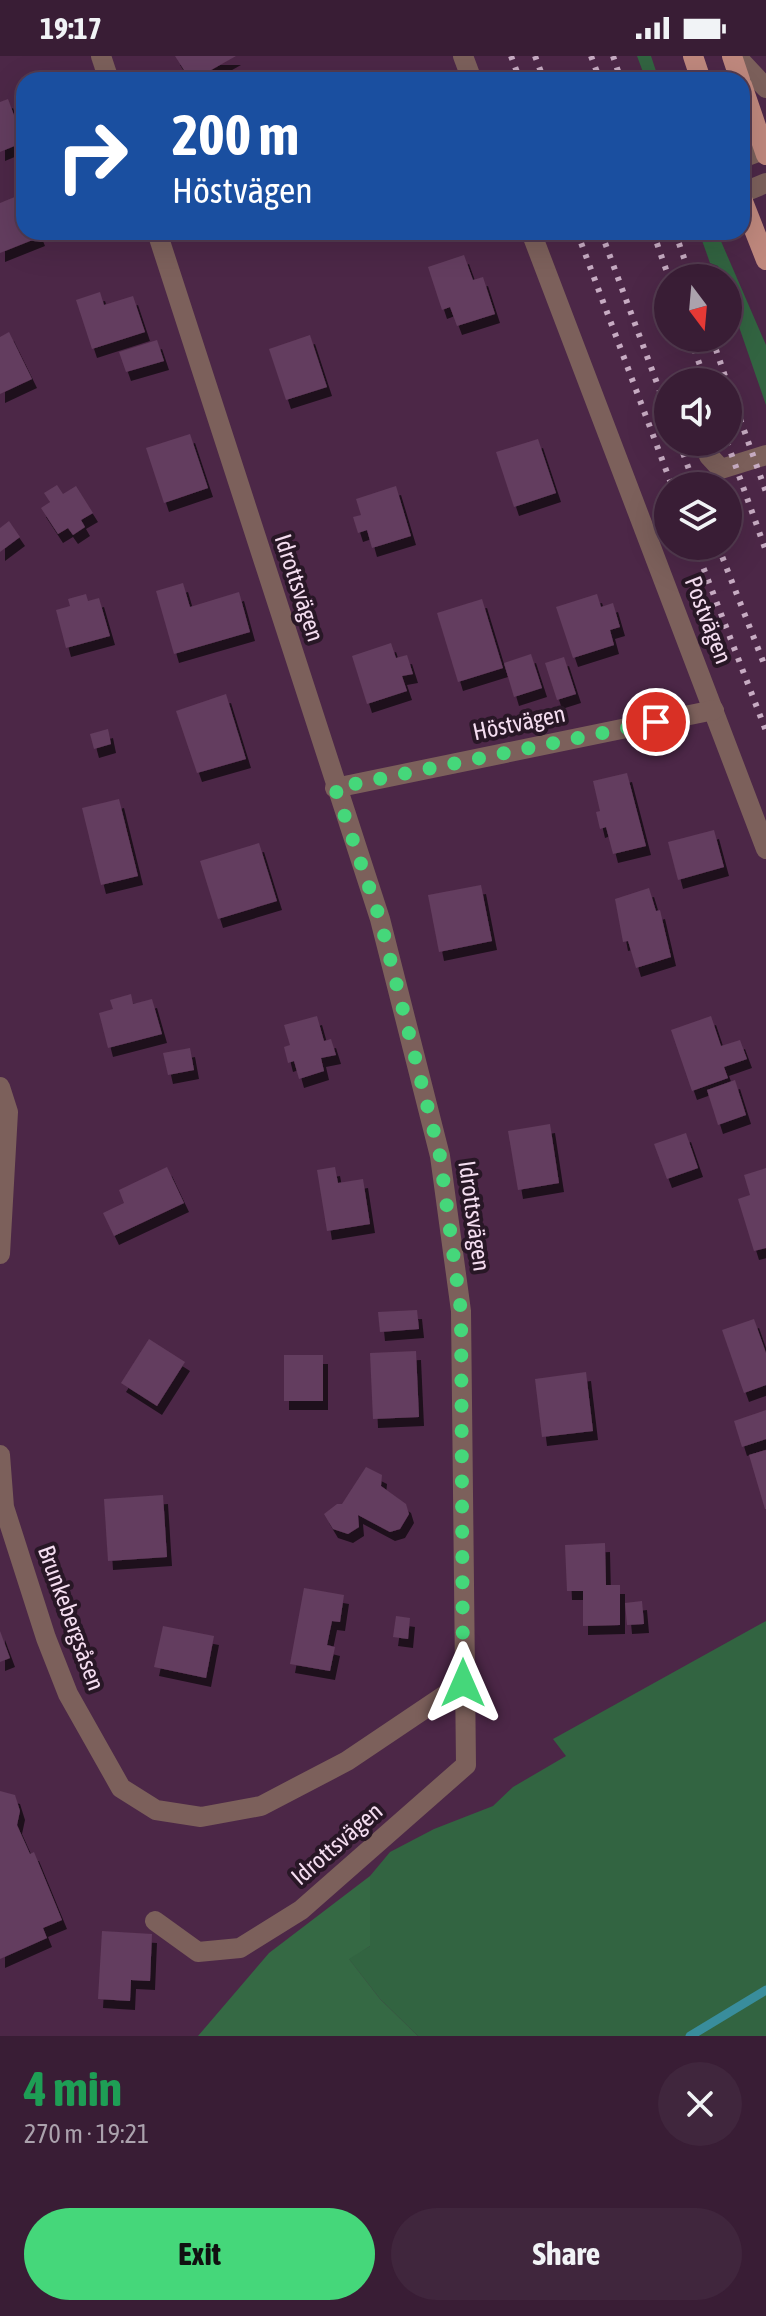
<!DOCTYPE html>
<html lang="en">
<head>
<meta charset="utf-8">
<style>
  :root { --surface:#391d35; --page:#40263d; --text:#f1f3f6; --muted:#aba2ad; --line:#533b50; --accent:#45d77a }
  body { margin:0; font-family:"Asap Condensed",sans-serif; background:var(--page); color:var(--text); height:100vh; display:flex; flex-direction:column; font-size:30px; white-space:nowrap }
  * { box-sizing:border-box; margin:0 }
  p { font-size:26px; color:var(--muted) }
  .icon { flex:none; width:44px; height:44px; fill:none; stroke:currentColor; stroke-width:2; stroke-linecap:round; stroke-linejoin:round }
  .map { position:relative; height:1980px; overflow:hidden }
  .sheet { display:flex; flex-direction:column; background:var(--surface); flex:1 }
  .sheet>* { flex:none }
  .guide { position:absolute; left:16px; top:16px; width:734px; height:168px; border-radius:24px; box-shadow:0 8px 32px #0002,0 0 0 2px var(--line); background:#1a4fa0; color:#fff; overflow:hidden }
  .needle { width:52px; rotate:164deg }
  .tools { position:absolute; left:654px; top:208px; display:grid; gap:16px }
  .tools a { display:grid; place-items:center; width:88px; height:88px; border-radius:50%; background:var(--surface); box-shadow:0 8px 32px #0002,0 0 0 2px var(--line); font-size:40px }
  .pin { position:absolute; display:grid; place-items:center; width:68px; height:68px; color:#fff; margin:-34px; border:4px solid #fff; border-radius:50%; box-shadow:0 2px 8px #0007 }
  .me { position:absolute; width:88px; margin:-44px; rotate:0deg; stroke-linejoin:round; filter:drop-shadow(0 0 6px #0008) }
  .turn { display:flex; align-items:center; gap:28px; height:168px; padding:0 24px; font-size:36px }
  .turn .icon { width:104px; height:104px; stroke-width:2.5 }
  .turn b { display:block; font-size:56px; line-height:68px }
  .round { display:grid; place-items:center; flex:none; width:84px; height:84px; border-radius:42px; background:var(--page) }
  .head { display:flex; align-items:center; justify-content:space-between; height:136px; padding:0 24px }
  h1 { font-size:48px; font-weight:700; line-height:60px; color:#1e9e55 }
  .button { display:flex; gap:16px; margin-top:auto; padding:16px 24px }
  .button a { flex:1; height:92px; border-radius:48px; background:var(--accent); color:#111; font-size:32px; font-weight:700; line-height:92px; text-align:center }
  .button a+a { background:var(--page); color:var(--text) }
  .status { display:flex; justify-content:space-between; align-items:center; height:56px; padding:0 40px; background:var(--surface); direction:ltr }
  .status svg { height:22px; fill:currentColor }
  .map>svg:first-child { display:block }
  .green { fill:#326441 }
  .forest { fill:#356944 }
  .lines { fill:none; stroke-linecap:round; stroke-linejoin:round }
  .stream { stroke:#398d9c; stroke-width:9 }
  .building { fill:#633d5e; filter:url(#shadow) }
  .minor { stroke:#7c605b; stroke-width:20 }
  .major { stroke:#bf887d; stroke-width:20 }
  .rail { stroke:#c7acc3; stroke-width:6; stroke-dasharray:4 8; stroke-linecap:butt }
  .route { stroke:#45d77a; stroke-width:14; stroke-dasharray:0 25.2 }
  .labels { text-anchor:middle; stroke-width:8; stroke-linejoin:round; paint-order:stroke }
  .street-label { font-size:24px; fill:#f4ddf0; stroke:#281726 }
</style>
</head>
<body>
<div class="status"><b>19:17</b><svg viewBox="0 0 49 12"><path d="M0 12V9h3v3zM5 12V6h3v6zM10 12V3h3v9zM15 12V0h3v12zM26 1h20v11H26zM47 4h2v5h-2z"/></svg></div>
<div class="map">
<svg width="766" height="1980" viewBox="0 0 766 1980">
  <defs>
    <filter id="shadow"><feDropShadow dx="5" dy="9" stdDeviation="0" flood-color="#0009"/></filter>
  </defs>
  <rect width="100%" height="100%" fill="#4c2747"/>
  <!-- green -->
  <g class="green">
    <path d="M637,0H651L659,24H646Z"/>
    <path d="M699,176H717L766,289V349L728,239V222H722L718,210L710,207Z"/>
    <path d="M766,1565V1980H418L380,1943L348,1902L370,1890V1820L390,1796L434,1773L493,1750L513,1731L566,1700L553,1683Z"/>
  </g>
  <!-- forest -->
  <path class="forest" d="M370,1820V1890L349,1903L380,1943L418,1980H198L269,1897Z"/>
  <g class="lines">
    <!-- stream -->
    <path class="stream" d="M690,1980L766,1934"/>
  </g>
  <!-- building -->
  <g class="building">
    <path d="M175,0H236L204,18L208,24H167L184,14Z"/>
    <path d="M8,43L24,86L0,96V46Z"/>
    <path d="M22,138L24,176H38L40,181L0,197V147Z"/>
    <path d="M464,199L473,224L483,221L495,258L457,270L450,251L442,254L428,211Z"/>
    <path d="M100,236L104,249L133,240L145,276L92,293L76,244Z"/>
    <path d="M9,276L32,323L0,338V281Z"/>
    <path d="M310,279L327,331L286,344L269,293Z"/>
    <path d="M157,284L164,305L126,316L119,296Z"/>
    <path d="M190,378L208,432L164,447L146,392Z"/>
    <path d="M538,383L556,437L514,451L496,396Z"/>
    <path d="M57,429L63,438L76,430L93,457L81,464L85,471L73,479L68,472L58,478L41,452L50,446L44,437Z"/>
    <path d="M396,430L411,480L372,492L367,474L358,477L353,461L361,459L356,443Z"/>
    <path d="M9,465L20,481L0,496V472Z"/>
    <path d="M183,527L190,551L239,536L250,576L174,598L156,535Z"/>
    <path d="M86,538L88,545L99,542L110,580L66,592L56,554L70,550L68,543Z"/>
    <path d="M597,538L601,551L613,547L620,571L610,574L614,589L573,602L556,551Z"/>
    <path d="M482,543L503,612L458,626L437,557Z"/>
    <path d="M391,587L396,602L407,599L413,618L402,620L407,635L367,648L352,600Z"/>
    <path d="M531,598L542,632L514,641L504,607Z"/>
    <path d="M564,601L576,638L557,644L545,607Z"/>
    <path d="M226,638L246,703L197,717L176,655Z"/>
    <path d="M108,673L111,688L94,693L90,678Z"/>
    <path d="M627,717L646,790L613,798L606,771L600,773L596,756L600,755L593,725Z"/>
    <path d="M119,743L138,820L101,829L82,752Z"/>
    <path d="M714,774L724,811L678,824L668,786Z"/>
    <path d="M259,787L277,845L218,863L200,805Z"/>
    <path d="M481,829L492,885L439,896L428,839Z"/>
    <path d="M649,832L656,855L660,854L671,901L636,912L628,885L623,886L615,843Z"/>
    <path d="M131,938L133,948L152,943L162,978L108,992L99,957L113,953L110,944Z"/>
    <path d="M317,960L324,985L331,983L336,999L321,1002L324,1015L299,1023L294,1005L288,1007L284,991L290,989L284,969Z"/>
    <path d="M711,960L721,990L740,984L747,1003L724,1011L728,1022L692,1035L671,974Z"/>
    <path d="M190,992L194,1014L168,1019L163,997Z"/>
    <path d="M735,1024L746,1059L718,1069L707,1034Z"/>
    <path d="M550,1068L559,1127L518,1134L508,1075Z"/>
    <path d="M686,1077L698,1112L667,1123L654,1088Z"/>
    <path d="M167,1111L184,1147L114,1180L103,1157L124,1147L119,1134Z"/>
    <path d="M335,1111L338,1127L363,1123L370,1168L327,1175L317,1114Z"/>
    <path d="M766,1112V1192L754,1195L738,1143L750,1139L744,1119Z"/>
    <path d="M417,1254L419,1273L380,1276L378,1256Z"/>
    <path d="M754,1263L766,1297V1329L744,1337L722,1274Z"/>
    <path d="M149,1283L185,1306L157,1350L121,1327Z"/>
    <path d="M416,1295L419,1361L373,1363L370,1297Z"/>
    <rect x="284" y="1299" width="39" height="46"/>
    <path d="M586,1316L593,1375L542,1381L535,1323Z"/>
    <path d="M766,1354V1383L742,1391L734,1365Z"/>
    <path d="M766,1394V1453H765L749,1399Z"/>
    <path d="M366,1411L382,1419L381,1430L406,1448L409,1458L400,1473L390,1476L358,1459L359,1471L348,1478L333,1473L324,1458L337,1448H342Z"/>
    <path d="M163,1439L167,1501L108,1505L104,1443Z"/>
    <path d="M605,1487L606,1529H620V1569L583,1570V1535H567L565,1489Z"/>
    <path d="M304,1532L344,1539L340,1566L332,1565L327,1589L335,1591L330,1615L290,1608Z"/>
    <path d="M642,1545L644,1568L627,1569L625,1547Z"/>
    <path d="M396,1560L410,1562L408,1583L393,1581Z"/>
    <path d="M163,1570L214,1580L206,1622L154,1611Z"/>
    <path d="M0,1575L10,1602L0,1606Z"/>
    <path d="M0,1735L15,1739L20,1755L17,1769L30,1798L34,1796L62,1864L43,1872L47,1882L0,1903Z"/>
    <path d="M102,1875L152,1878L150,1925L131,1924L130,1945L98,1943Z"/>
  </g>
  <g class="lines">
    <!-- minor -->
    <g class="minor">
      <path d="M101,0L109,24"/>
      <path d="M463,0L472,24"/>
      <path d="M736,0L766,32"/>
      <path d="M742,102L766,93"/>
      <path d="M742,137L766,127"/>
      <path d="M531,176L766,793"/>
      <path d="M704,386L709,400L721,413L766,399"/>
      <path d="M335,732L714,654"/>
      <path d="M0,1031L8,1056L0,1198"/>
      <path d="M0,1399L4,1451L46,1582L68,1638L121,1732L156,1754L201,1761L261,1750L347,1705L463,1627"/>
      <path d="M155,1865L198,1896L240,1892L301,1854L466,1709L461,1255L440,1100L380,863L157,176"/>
    </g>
    <!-- major -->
    <g class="major">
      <path d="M693,0L701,24"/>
      <path d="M732,0L740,24"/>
      <path d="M742,29L766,99"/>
      <path d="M742,143L766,204"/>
    </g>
    <!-- rail -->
    <g class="rail">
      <path d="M511,0L520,24"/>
      <path d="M535,0L544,24"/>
      <path d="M591,0L600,24"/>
      <path d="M613,0L621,24"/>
      <path d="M577,176L672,430"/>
      <path d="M601,176L668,357"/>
      <path d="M653,176L669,222"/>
      <path d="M675,176L691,222"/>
      <path d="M690,282L706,326"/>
      <path d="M712,282L727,326"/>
      <path d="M728,329L766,436"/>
      <path d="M679,386L695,430"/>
      <path d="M727,386L766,495"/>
      <path d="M695,490L766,675"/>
      <path d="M718,490L766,613"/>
    </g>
  </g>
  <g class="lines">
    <!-- route -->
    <path class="route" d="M463,1627L461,1255L440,1100L380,863L335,732L656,666"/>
  </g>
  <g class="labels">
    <!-- street labels -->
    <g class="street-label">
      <text transform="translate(299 532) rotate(72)" y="8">Idrottsvägen</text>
      <text transform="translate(708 564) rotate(69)" y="8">Postvägen</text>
      <text transform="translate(519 667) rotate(-12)" y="8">Höstvägen</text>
      <text transform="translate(474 1160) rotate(82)" y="8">Idrottsvägen</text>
      <text transform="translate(71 1562) rotate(70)" y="8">Brunkebergsåsen</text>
      <text transform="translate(337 1788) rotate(-41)" y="8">Idrottsvägen</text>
    </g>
  </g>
</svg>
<div class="tools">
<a><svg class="needle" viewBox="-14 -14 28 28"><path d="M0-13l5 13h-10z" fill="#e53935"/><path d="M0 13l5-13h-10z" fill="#aba2ad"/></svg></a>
<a><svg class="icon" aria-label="sound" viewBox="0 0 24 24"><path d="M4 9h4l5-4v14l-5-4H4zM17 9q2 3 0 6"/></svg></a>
<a><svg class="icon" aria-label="layers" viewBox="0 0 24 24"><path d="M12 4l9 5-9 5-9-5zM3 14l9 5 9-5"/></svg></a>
</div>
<div class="pin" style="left:656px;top:666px;background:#d93025"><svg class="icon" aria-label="arrive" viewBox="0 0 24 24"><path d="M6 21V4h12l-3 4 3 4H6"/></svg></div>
<svg class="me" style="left:463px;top:1627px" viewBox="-20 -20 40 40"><path d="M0-17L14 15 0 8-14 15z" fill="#45d77a" stroke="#fff" stroke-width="4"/></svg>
<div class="guide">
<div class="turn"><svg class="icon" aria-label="right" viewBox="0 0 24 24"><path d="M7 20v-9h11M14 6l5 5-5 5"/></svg><div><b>200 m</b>Höstvägen</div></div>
</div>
</div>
<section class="sheet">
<div class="head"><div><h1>4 min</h1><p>270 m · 19:21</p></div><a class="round"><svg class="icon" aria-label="close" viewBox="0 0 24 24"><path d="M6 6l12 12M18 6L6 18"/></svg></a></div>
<div class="button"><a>Exit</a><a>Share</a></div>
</section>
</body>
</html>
